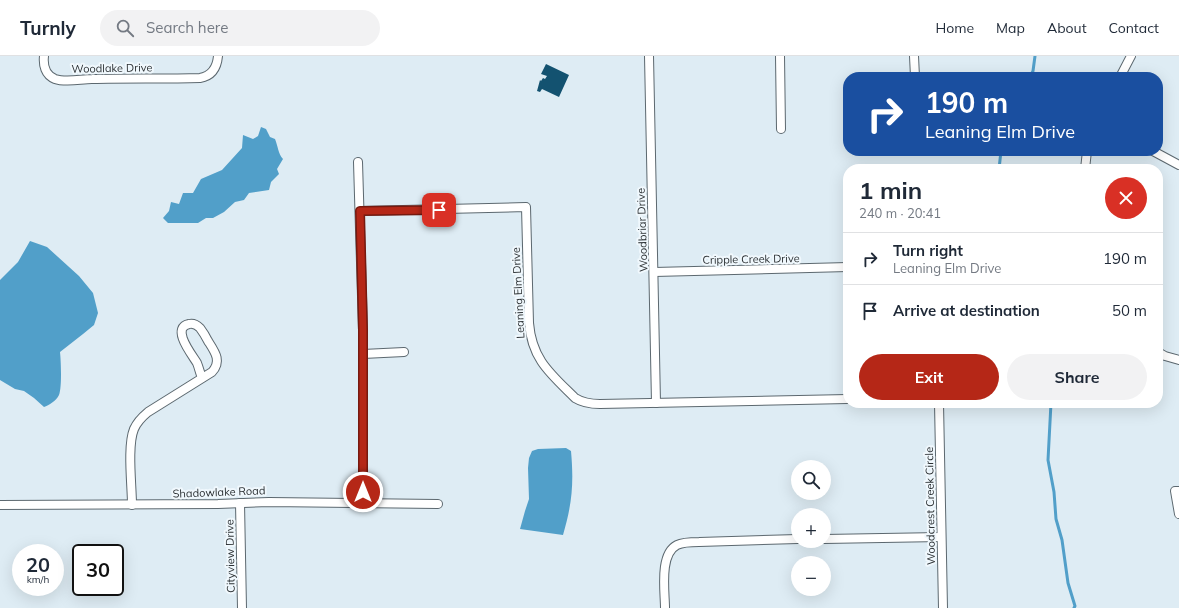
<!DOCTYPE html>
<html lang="en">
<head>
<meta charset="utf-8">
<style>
  :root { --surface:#fff; --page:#f2f2f3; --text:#1f2937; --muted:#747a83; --line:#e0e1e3; --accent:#b52717 }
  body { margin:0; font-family:Mulish,sans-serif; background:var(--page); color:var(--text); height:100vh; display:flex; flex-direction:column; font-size:15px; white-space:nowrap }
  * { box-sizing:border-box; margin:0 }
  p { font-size:13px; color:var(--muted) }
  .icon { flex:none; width:22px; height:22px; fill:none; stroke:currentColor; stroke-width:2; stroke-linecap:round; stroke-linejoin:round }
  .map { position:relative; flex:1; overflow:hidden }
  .side { position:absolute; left:843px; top:108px; width:320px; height:244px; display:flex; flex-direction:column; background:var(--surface); border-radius:16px; box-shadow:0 4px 16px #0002 }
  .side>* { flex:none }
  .guide { position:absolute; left:843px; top:16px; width:320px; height:84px; border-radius:16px; box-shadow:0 4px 16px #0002; background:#1a4fa0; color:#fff; overflow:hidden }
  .fabs { position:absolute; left:791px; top:404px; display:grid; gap:8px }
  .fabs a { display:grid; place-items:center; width:40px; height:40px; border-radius:50%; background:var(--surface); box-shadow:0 4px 16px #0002; font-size:20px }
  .speed { position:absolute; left:12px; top:488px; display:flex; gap:8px; font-size:20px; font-weight:700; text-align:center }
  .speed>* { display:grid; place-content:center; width:52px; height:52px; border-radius:50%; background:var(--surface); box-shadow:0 4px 16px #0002; line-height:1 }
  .speed small { font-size:10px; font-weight:400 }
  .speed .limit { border:2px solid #111; border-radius:6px; background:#fff; color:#111 }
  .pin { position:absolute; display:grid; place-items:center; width:34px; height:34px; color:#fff; margin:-17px; border-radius:8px; box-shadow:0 2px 6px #0006 }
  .me { position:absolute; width:44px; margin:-22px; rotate:0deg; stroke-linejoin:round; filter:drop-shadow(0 0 3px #0008) }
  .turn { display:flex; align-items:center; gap:14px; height:84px; padding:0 16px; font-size:18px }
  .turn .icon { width:52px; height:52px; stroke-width:2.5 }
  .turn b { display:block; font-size:28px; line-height:34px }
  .round { display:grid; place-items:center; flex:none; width:42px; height:42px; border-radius:21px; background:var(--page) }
  .head { display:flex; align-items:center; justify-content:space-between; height:68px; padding:0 16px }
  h1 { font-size:24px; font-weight:700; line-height:30px }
  .primary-button { display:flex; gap:8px; margin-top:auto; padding:8px 16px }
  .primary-button a { flex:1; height:46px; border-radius:24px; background:var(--accent); color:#fff; font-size:16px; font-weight:700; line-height:46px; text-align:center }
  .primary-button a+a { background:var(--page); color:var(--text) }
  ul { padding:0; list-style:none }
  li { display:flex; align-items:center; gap:12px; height:52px; padding:0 16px; border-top:1px solid var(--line) }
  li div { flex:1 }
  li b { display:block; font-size:15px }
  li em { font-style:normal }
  header { display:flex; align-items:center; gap:24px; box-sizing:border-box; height:56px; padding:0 20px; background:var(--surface); border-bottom:1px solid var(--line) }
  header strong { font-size:19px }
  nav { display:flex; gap:22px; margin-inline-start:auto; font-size:14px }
  .search { width:280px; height:36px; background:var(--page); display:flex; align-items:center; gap:10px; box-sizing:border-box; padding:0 14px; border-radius:22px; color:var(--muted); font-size:15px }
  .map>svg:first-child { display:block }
  .water { fill:#519fc9 }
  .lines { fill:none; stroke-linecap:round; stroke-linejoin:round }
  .stream { stroke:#519fc9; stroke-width:3 }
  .building { fill:#135270 }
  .minor-casing { stroke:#5c686f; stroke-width:10 }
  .minor { stroke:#fff; stroke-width:8 }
  .route-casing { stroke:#76190f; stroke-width:10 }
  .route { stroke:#b52717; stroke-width:7 }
  .labels { text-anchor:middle; stroke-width:4; stroke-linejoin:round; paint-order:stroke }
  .street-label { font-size:11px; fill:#2b3033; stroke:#f0f8fd }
</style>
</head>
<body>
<header>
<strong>Turnly</strong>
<div class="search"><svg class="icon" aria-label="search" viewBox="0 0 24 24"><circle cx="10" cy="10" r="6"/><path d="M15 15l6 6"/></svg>Search here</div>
<nav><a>Home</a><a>Map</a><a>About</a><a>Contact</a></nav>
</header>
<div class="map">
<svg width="1179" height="552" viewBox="0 0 1179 552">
  <rect width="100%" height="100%" fill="#deecf4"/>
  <!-- water -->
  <g class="water">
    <path d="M261,71L266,73L270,81L275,83C278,90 278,98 283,103L277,113L279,118L271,126L269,134L249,137L244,144L235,146L224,156L213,162H206L198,167H168L163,162L169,155L171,146L179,148L183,137H193L201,123L222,114L242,92L243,79L253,83L258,80Z"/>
    <path d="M30,185L47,191L79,220L93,237L98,257L94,269L83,278L60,296C61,305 62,331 59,339C56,345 49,349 44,351L34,342L24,335L15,333L0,324V224L18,206Z"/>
    <path d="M566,392L571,395C574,428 572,448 563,479L520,473L525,455L529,443L528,412L529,402L532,395L538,393Z"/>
  </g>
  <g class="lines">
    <!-- stream -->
    <g class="stream">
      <path d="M1030,21L1033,15L1035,0"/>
      <path d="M999,113L1001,95"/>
      <path d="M1051,347L1048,404L1054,436L1056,463L1062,484L1068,527L1075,550L1074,552"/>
    </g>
  </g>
  <!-- building -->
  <path class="building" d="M546,8L569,19L559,41L542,33L540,36L537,35L540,24L541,25L543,22L545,23L547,20L541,18Z"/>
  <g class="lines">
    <defs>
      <g id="minor">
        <path d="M44,0C43,9 45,19 55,23C66,27 81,23 92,23C128,22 164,23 200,22C212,20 217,11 218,0"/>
        <path d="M649,0L656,347"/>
        <path d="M780,0L781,73"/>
        <path d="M914,0L915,21"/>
        <path d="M1120,21L1131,0"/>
        <path d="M1153,95L1179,109"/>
        <path d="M358,106L363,274V447"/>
        <path d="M1085,113L1087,95"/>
        <path d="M360,155L526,151L529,267C532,304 551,318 575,342C583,347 591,348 600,348L848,343"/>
        <path d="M654,216L848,211"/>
        <path d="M1158,296L1165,300L1179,304"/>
        <path d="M363,298L404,296"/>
        <path d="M939,347L943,552"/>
        <path d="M1179,435H1175L1179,458"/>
        <path d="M240,447L242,552"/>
        <path d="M0,449L218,448L269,446L438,448"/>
        <path d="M132,449C132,430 127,390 134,373C137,366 142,361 148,356L212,316C222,305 215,296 208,285C206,281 203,276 200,272C197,269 193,267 189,268C170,272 193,300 197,307C199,312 200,317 202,322"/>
        <path d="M824,483L941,481"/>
        <path d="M665,552C665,536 659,498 677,489C683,486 691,486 699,486L798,483"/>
      </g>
    </defs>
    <!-- minor casing -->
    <use href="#minor" class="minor-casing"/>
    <!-- minor -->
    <use href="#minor" class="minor"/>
  </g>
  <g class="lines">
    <defs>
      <path id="route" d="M363,436V274L360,155L439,154"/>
    </defs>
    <!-- route casing -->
    <use href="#route" class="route-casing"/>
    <!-- route -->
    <use href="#route" class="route"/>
  </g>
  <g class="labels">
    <!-- street labels -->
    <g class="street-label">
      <text transform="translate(112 12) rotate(-1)" y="4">Woodlake Drive</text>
      <text transform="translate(642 174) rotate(-92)" y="4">Woodbriar Drive</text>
      <text transform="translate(751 203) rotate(-1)" y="4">Cripple Creek Drive</text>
      <text transform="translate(518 237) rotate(-93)" y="4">Leaning Elm Drive</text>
      <text transform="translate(219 436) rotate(-2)" y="4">Shadowlake Road</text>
      <text transform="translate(930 450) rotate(-91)" y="4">Woodcrest Creek Circle</text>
      <text transform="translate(230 500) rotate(-91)" y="4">Cityview Drive</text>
    </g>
  </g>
</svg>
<div class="fabs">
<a><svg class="icon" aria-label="search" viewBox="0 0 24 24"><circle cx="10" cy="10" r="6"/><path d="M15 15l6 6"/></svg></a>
<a>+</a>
<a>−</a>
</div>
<div class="speed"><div>20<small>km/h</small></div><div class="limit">30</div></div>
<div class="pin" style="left:439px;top:154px;background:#d93025"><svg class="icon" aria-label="arrive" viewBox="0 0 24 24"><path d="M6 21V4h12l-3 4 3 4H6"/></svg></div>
<svg class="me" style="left:363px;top:436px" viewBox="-20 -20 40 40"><circle r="17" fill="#b52717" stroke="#fff" stroke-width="3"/><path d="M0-11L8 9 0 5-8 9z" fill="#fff"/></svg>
<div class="guide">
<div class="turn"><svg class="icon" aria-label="right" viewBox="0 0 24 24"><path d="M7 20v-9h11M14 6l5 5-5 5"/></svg><div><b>190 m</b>Leaning Elm Drive</div></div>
</div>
<section class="side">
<div class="head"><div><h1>1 min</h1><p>240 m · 20:41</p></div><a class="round" style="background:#d93025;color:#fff"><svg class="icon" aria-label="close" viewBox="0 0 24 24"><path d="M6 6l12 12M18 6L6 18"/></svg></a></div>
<ul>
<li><svg class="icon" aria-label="right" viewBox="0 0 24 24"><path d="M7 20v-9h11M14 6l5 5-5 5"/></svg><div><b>Turn right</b><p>Leaning Elm Drive</p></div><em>190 m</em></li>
<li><svg class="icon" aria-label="arrive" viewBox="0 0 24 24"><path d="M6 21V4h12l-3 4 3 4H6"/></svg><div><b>Arrive at destination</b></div><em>50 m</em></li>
</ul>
<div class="primary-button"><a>Exit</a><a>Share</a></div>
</section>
</div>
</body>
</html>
